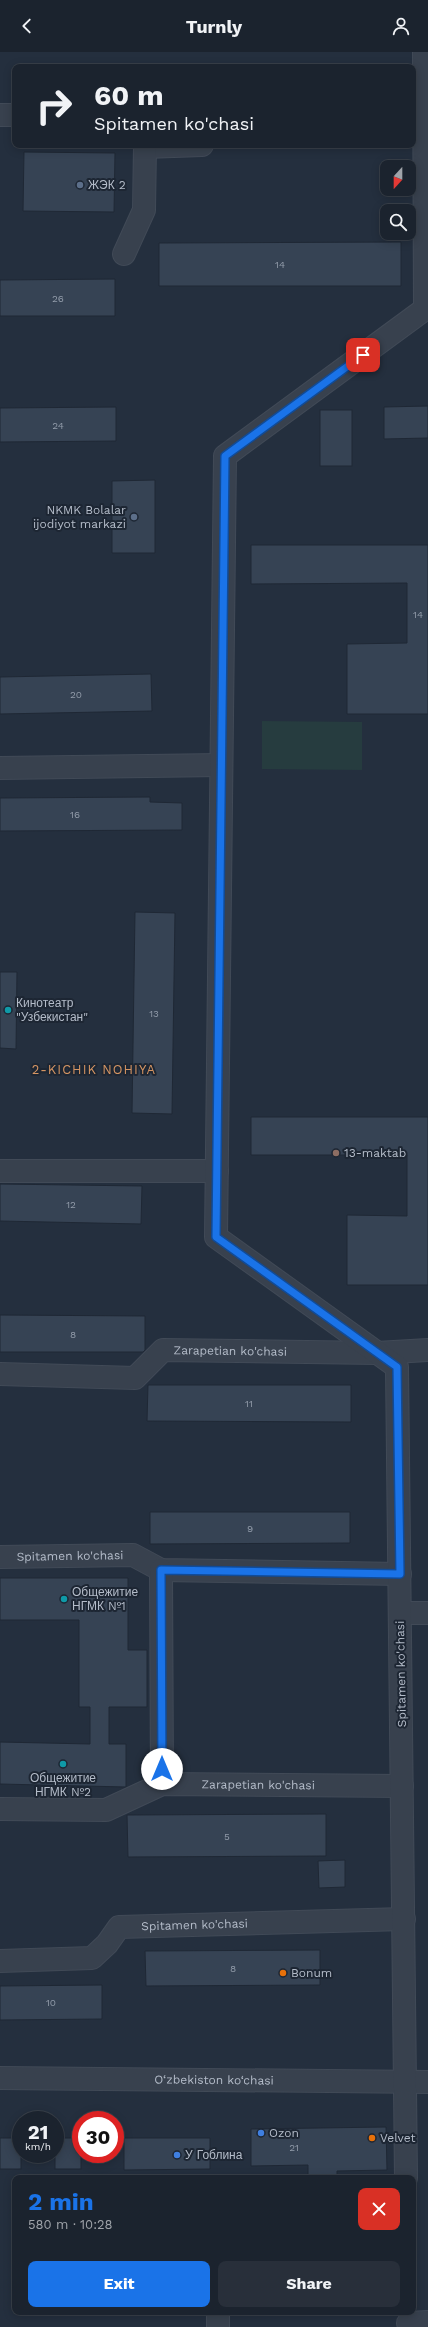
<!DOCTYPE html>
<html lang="en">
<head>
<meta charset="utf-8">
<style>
  :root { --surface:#1b232e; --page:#282f3a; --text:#f1f3f6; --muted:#a0a4aa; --line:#39404a; --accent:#1a73e8 }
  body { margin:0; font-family:"Work Sans",sans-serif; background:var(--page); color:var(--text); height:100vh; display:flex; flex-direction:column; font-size:15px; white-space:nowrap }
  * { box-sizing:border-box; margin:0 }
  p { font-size:13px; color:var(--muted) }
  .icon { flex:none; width:22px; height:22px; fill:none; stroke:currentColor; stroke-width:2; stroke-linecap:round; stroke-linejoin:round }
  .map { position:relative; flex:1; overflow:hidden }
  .sheet { position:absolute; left:12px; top:2123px; width:404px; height:140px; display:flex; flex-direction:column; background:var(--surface); border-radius:8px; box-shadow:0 2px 10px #0003,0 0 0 1px var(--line) }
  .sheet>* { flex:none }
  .hud { position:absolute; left:12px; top:12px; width:404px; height:84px; border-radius:8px; box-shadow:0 2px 10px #0003,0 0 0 1px var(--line); background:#1b232e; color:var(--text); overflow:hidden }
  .needle { width:26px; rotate:201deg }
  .controls { position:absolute; left:380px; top:108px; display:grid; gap:8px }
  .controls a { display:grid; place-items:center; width:36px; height:36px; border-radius:8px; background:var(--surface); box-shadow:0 2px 10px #0003,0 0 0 1px var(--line); font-size:20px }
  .speed { position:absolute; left:12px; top:2059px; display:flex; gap:8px; font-size:20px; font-weight:700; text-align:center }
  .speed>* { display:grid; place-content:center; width:52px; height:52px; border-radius:50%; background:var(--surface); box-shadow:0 2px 10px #0003,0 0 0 1px var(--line); line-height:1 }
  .speed small { font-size:10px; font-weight:400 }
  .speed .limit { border:6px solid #d22; background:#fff; color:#111 }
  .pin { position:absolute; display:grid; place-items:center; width:34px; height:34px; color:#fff; margin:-17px; border-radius:8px; box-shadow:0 2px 6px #0006 }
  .me { position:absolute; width:44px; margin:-22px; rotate:0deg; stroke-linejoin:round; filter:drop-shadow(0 0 3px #0008) }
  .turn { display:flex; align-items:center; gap:14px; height:84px; padding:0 16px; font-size:18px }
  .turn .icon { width:52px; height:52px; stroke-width:2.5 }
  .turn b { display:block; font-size:28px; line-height:34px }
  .round { display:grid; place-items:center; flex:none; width:42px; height:42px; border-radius:8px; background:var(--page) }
  .head { display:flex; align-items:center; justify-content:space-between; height:68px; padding:0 16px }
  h1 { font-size:24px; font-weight:700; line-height:30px; color:var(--accent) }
  .cta { display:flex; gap:8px; margin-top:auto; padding:8px 16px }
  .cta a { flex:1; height:46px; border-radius:8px; background:var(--accent); color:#fff; font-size:16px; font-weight:700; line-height:46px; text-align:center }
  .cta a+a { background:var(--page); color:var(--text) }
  header { display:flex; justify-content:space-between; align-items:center; height:52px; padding:0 16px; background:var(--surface); font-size:18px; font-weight:700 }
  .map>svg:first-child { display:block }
  .green { fill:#263c3f }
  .building { fill:#364354; stroke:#1f2835 }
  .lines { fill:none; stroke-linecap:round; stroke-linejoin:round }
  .minor-casing { stroke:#414a57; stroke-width:24 }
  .minor { stroke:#38414e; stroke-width:22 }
  .route-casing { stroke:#114b97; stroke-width:10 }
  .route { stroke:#1a73e8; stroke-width:7 }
  .service-dot { fill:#5c6f8a; stroke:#1d2633; stroke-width:1.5 }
  .culture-dot { fill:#0f9aa8; stroke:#1d2633; stroke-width:1.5 }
  .education-dot { fill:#8d6e63; stroke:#1d2633; stroke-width:1.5 }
  .food-dot { fill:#e8710a; stroke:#1d2633; stroke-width:1.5 }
  .shop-dot { fill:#3f7fe0; stroke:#1d2633; stroke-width:1.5 }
  .labels { text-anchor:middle; stroke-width:4; stroke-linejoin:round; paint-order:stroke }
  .number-label { font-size:10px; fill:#929caa }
  .poi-label { font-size:12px; fill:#b4bcc9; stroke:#1d2633; text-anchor:start }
  .street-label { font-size:12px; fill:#b4bcc9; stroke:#1d2633 }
  .neighbourhood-label { font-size:13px; letter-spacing:1px; fill:#d59563; stroke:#1d2633 }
</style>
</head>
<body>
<header><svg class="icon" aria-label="back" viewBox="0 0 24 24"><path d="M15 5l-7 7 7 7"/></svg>Turnly<svg class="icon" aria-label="person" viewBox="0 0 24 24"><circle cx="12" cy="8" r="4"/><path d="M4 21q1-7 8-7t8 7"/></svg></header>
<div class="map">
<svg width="428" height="2275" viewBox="0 0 428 2275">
  <rect width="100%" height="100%" fill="#242f3e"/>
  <!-- green -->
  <path class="green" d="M262,669L362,670V718L262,717Z"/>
  <!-- building -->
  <g class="building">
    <path d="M24,100L115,101L114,160L23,159Z"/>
    <path d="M401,190V234H159V191Z"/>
    <path d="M115,227V264H0V228Z"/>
    <path d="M428,354V386L384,387V355Z"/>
    <path d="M116,355V389L0,390V356Z"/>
    <rect x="320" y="358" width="32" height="56"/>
    <path d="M155,428V501H112V429Z"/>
    <path d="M251,493H428V662H347V592L407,591V531L251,532Z"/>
    <path d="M151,622L152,659L0,662V625Z"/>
    <path d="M150,745V750L182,751V778L0,779V746Z"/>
    <path d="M135,860L175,861L172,1062L132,1061Z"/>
    <path d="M0,920H17L16,997L0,996Z"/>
    <path d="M251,1065H428V1233H347V1163L407,1164V1103H251Z"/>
    <path d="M0,1132L142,1134L141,1172L0,1169Z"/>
    <path d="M0,1263L145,1264V1298L143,1300H0Z"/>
    <path d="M148,1333H351V1370L147,1369Z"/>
    <path d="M150,1460H350V1491L150,1492Z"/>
    <path d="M0,1526H128V1598H147V1655H109V1692H126V1735L0,1732V1690L90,1692V1655H79V1568H0Z"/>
    <path d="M326,1762V1804L128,1805L127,1763Z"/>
    <path d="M345,1808V1835L319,1836L318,1809Z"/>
    <path d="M320,1898V1933L146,1934L145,1899Z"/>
    <path d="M102,1933V1967L0,1968V1934Z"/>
    <path d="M386,2075L387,2118L337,2119V2126H308V2113L251,2114V2077Z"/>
    <rect x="0" y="2086" width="21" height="31"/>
    <rect x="55" y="2086" width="26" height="31"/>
    <path d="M124,2086H210V2117L124,2118Z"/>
  </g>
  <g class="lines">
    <defs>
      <g id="minor">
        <path d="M0,63H15"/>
        <path d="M145,95L202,93"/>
        <path d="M124,202L144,158L145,93"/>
        <path d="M0,716L221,713"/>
        <path d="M0,1119H217"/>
        <path id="s1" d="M0,1322L135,1326L163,1298L377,1301L428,1298"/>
        <path id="s2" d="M0,1505L133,1503L161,1518L400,1522"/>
        <path d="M161,1518L162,1732"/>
        <path d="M400,1561H428"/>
        <path id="s3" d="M0,1757L106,1758L162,1732L402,1734"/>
        <path id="s4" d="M0,1909L92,1906L107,1892L119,1875L404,1867"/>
        <path id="s5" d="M0,2026L428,2030"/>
        <path d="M406,2126L397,1315L216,1185L225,404L425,257L424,0"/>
        <path d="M218,2260V2275"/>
        <path d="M408,2271L428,2270"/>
      </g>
    </defs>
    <!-- minor casing -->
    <use href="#minor" class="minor-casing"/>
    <!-- minor -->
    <use href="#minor" class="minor"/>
  </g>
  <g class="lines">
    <defs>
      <path id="route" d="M162,1717L161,1518L400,1522L397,1315L216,1185L225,404L363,303"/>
    </defs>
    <!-- route casing -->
    <use href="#route" class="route-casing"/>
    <!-- route -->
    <use href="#route" class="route"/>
  </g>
  <!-- markers -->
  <g class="service-dot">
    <circle cx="80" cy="133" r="4"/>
    <circle cx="134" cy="465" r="4"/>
  </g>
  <g class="culture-dot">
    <circle cx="8" cy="958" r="4"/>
    <circle cx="64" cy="1547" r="4"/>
    <circle cx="63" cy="1712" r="4"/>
  </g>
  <circle class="education-dot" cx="336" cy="1101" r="4"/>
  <g class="food-dot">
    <circle cx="283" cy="1921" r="4"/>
    <circle cx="372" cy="2086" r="4"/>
  </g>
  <g class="shop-dot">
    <circle cx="261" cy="2081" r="4"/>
    <circle cx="177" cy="2103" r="4"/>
  </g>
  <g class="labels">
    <!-- number labels -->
    <g class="number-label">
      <text x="280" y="216">14</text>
      <text x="58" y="250">26</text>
      <text x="58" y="377">24</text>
      <text x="418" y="566">14</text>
      <text x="76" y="646">20</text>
      <text x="75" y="766">16</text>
      <text x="154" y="965">13</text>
      <text x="71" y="1156">12</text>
      <text x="73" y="1286">8</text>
      <text x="249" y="1355">11</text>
      <text x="250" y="1480">9</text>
      <text x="227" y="1788">5</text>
      <text x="233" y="1920">8</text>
      <text x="51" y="1954">10</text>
      <text x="294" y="2099">21</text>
    </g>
    <!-- poi labels -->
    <g class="poi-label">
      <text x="88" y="137">ЖЭК 2</text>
      <text x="126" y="462" text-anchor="end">NKMK Bolalar<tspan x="126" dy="14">ijodiyot markazi</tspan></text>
      <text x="16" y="955">Кинотеатр<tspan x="16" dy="14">"Узбекистан"</tspan></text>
      <text x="344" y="1105">13-maktab</text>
      <text x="72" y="1544">Общежитие<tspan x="72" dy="14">НГМК №1</tspan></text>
      <text x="63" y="1730" text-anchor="middle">Общежитие<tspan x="63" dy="14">НГМК №2</tspan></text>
      <text x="291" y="1925">Bonum</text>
      <text x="269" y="2085">Ozon</text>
      <text x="380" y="2090">Velvet</text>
      <text x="185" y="2107">У Гоблина</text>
    </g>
    <!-- street labels -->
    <g class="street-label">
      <text dy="4" stroke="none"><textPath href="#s1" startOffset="242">Zarapetian ko'chasi</textPath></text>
      <text dy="4" stroke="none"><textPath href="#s2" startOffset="70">Spitamen ko'chasi</textPath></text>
      <text transform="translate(401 1622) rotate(-91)" y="4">Spitamen ko'chasi</text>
      <text dy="4" stroke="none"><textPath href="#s3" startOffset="264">Zarapetian ko'chasi</textPath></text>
      <text dy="4" stroke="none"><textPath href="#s4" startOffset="209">Spitamen ko'chasi</textPath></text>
      <text dy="4" stroke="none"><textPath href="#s5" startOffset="214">O‘zbekiston ko‘chasi</textPath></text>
    </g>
    <!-- neighbourhood labels -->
    <g class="neighbourhood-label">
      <text x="94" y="1022">2-KICHIK NOHIYA</text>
    </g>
  </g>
</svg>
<div class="controls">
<a><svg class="needle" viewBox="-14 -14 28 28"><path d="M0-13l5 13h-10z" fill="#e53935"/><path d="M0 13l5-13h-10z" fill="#a0a4aa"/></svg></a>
<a><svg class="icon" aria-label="search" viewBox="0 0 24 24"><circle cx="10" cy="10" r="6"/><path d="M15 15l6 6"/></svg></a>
</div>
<div class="speed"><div>21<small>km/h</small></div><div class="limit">30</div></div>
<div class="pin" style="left:363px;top:303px;background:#d93025"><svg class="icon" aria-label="arrive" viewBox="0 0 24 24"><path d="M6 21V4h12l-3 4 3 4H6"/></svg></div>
<svg class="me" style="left:162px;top:1717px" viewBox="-20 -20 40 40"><circle r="19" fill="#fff"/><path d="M0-13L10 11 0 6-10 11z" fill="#1a73e8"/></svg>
<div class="hud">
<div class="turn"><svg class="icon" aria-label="right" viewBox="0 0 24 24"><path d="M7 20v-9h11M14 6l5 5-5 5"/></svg><div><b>60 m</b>Spitamen ko'chasi</div></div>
</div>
<section class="sheet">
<div class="head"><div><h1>2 min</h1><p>580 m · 10:28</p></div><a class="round" style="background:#d93025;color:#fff"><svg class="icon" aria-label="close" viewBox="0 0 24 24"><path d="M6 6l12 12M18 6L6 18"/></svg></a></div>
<div class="cta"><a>Exit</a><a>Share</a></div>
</section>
</div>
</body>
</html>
